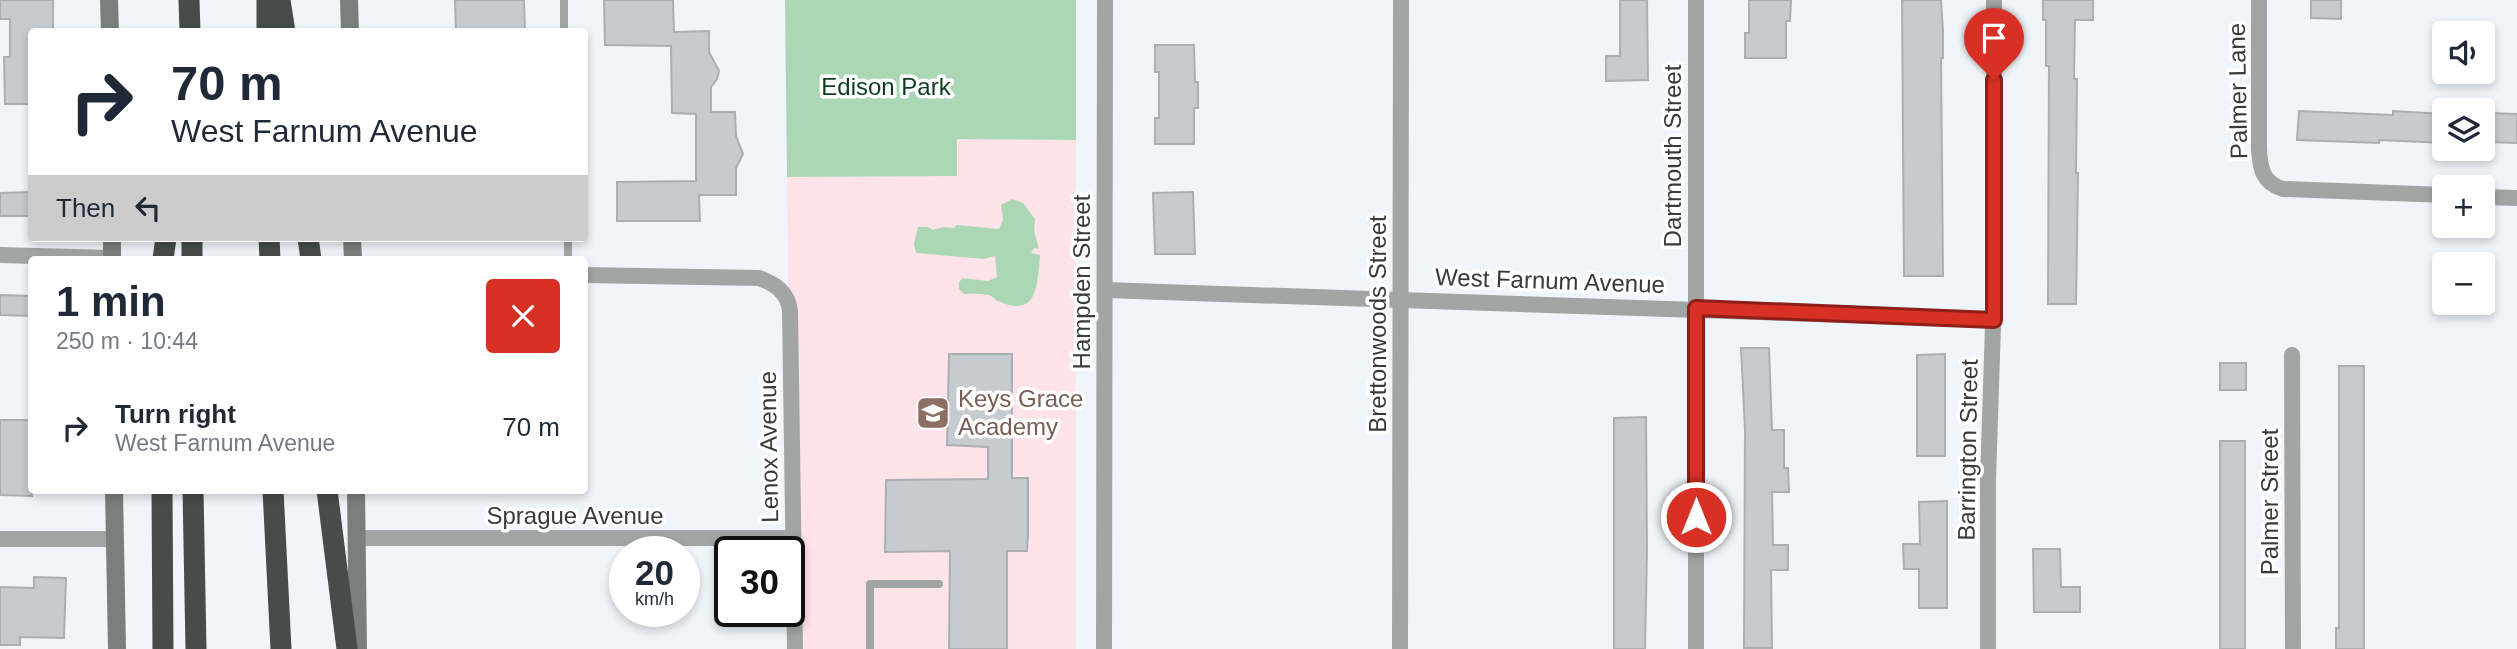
<!DOCTYPE html>
<html lang="en">
<head>
<meta charset="utf-8">
<style>
  :root { --surface:#fff; --page:#f6f6f7; --text:#1f2937; --muted:#747a83 }
  body { margin:0; font-family:Arial,sans-serif; background:var(--page); color:var(--text); height:100vh; display:flex; flex-direction:column; font-size:26px; white-space:nowrap }
  * { box-sizing:border-box; margin:0 }
  p { font-size:23px; color:var(--muted) }
  .icon { flex:none; width:38px; height:38px; fill:none; stroke:currentColor; stroke-width:2; stroke-linecap:round; stroke-linejoin:round }
  .map { position:relative; flex:1; overflow:hidden }
  .details { position:absolute; left:28px; top:256px; width:560px; height:238px; display:flex; flex-direction:column; background:var(--surface); border-radius:7px; box-shadow:0 4px 10px #0003 }
  .details>* { flex:none }
  .banner { position:absolute; left:28px; top:28px; width:560px; height:214px; border-radius:7px; box-shadow:0 4px 10px #0003; background:#fff; color:var(--text); overflow:hidden }
  .tools { position:absolute; left:2432px; top:21px; display:grid; gap:14px }
  .tools a { display:grid; place-items:center; width:63px; height:63px; border-radius:7px; background:var(--surface); box-shadow:0 4px 10px #0003; font-size:35px }
  .speed { position:absolute; left:609px; top:536px; display:flex; gap:14px; font-size:35px; font-weight:700; text-align:center }
  .speed>* { display:grid; place-content:center; width:91px; height:91px; border-radius:50%; background:var(--surface); box-shadow:0 4px 10px #0003; line-height:1 }
  .speed small { font-size:18px; font-weight:400 }
  .speed .limit { border:4px solid #111; border-radius:10px; background:#fff; color:#111 }
  .pin { position:absolute; display:grid; place-items:center; width:60px; height:60px; color:#fff; margin:-72px -30px; border-radius:50% 50% 50% 0; rotate:-45deg; box-shadow:0 0 7px #0007 }
  .pin .icon { rotate:45deg }
  .me { position:absolute; width:77px; margin:-38px; rotate:0deg; stroke-linejoin:round; filter:drop-shadow(0 0 5px #0008) }
  .turn { display:flex; align-items:center; gap:24px; height:147px; padding:0 28px; font-size:32px }
  .turn .icon { width:91px; height:91px; stroke-width:2.5 }
  .turn b { display:block; font-size:49px; line-height:60px }
  .then { display:flex; align-items:center; height:66px; padding:0 28px; background:#0003; gap:14px; font-size:26px }
  .round { display:grid; place-items:center; flex:none; width:74px; height:74px; border-radius:7px; background:var(--page) }
  .head { display:flex; align-items:center; justify-content:space-between; height:119px; padding:0 28px }
  h1 { font-size:42px; font-weight:700; line-height:52px }
  ul { padding:0; list-style:none }
  li { display:flex; align-items:center; gap:21px; height:105px; padding:0 28px }
  li div { flex:1 }
  li b { display:block; font-size:26px }
  li em { font-style:normal }
  .map>svg:first-child { display:block }
  .education { fill:#fee3e8 }
  .green { fill:#acd7b5 }
  .building { fill:#c6cbd0; stroke:#aaafb4; stroke-width:2 }
  .lines { fill:none; stroke-linecap:round; stroke-linejoin:round }
  .service { stroke:#a1a5a3; stroke-width:8 }
  .minor { stroke:#a1a5a3; stroke-width:16 }
  .secondary { stroke:#7a7e7c; stroke-width:18 }
  .motorway { stroke:#464c4a; stroke-width:21 }
  .route-casing { stroke:#8d1f18; stroke-width:18 }
  .route { stroke:#d93025; stroke-width:12 }
  .labels { text-anchor:middle; stroke-width:7; stroke-linejoin:round; paint-order:stroke }
  .park-label { font-size:24px; fill:#0e3d1e; stroke:#fff }
  .street-label { font-size:24px; fill:#383a3c; stroke:#fff }
  .education-label { font-size:24px; fill:#785e54; stroke:#fff; text-anchor:start }
</style>
</head>
<body>
<div class="map">
<svg width="2517" height="649" viewBox="0 0 2517 649">
  <rect width="100%" height="100%" fill="#f0f5fb"/>
  <!-- education -->
  <path class="education" d="M956,139L1076,140V649H793L787,177L956,176Z"/>
  <!-- green -->
  <g class="green">
    <path d="M785,0H1076V140L957,139V176L787,177Z"/>
    <path d="M1012,199L1023,203L1035,219L1034,230L1039,249L1034,248L1031,253L1040,255C1037,286 1038,317 1000,302C996,301 995,298 991,296C984,293 972,294 964,294L959,289V282L963,278L988,281L997,277L995,256L984,259L916,253L914,244L918,227H928L933,230L943,227L954,228L957,225L999,229L1003,220L1001,205Z"/>
  </g>
  <!-- building -->
  <g class="building">
    <path d="M0,0H53V32H32V104H5L4,57H10V19H0Z"/>
    <path d="M455,0H524L525,32H456Z"/>
    <path d="M604,0H673L674,32L709,31V52L719,71L717,79L711,87V112H735L736,136L743,154L736,168V195H699L700,221H617V182L696,181V114L672,113L671,46L605,45Z"/>
    <path d="M1620,0H1647L1648,80L1606,81V56H1620Z"/>
    <path d="M1749,0H1791L1790,21H1786V58H1745V33H1749Z"/>
    <path d="M1902,0H1941L1943,32V58H1941L1943,276H1904Z"/>
    <path d="M2043,0H2093V20H2075L2074,79H2077L2076,173H2078L2076,304H2048L2049,66H2046V20H2043Z"/>
    <path d="M2311,0H2341V19L2311,18Z"/>
    <path d="M1155,45H1194L1195,82H1198V108H1194V144H1155V118H1159V72H1155Z"/>
    <path d="M2299,111L2393,115V111L2445,114V143L2379,140V143L2297,140Z"/>
    <path d="M2488,113L2517,114V143L2487,142Z"/>
    <path d="M32,192V216H0V193Z"/>
    <path d="M1193,192L1195,254H1155L1153,193Z"/>
    <path d="M0,295L32,296V316L0,315Z"/>
    <path d="M1741,348H1769L1772,430H1784V468H1788L1789,492H1772L1773,545H1788V570H1771L1772,648H1744L1745,430Z"/>
    <path d="M949,354H1012V478H1028V535L1027,551H1007V649H949L950,551L885,552L886,480L988,479V447L947,445Z"/>
    <path d="M1945,354V456H1917V355Z"/>
    <rect x="2220" y="363" width="26" height="27"/>
    <path d="M2339,366H2364V649H2336V628H2339Z"/>
    <path d="M1646,417L1647,550L1645,649H1614V418Z"/>
    <path d="M0,420H32V496L0,495Z"/>
    <rect x="2220" y="441" width="25" height="208"/>
    <path d="M1947,501V608H1919V569H1904L1903,544H1920L1919,502Z"/>
    <path d="M2033,549H2060L2061,587H2080V612H2034Z"/>
    <path d="M34,577L66,578L64,638L20,637V645H0V587L34,588Z"/>
  </g>
  <g class="lines">
    <!-- service -->
    <g class="service">
      <path d="M564,0V32"/>
      <path d="M568,259V238"/>
      <path d="M870,649V584H939"/>
    </g>
    <!-- minor -->
    <g class="minor">
      <path d="M2259,0V149C2260,169 2263,183 2283,189L2445,195"/>
      <path d="M2483,197L2517,198"/>
      <path d="M0,255L112,258"/>
      <path d="M584,275L759,278C775,284 788,292 790,311L795,649"/>
      <path d="M1105,290L1994,320"/>
      <path d="M2292,355L2293,649"/>
      <path d="M356,538H793"/>
      <path d="M0,539H114"/>
      <path d="M1104,649L1105,0"/>
      <path d="M1400,649L1401,0"/>
      <path d="M1696,649V0"/>
      <path d="M1988,649V480L1994,294V0"/>
    </g>
    <!-- secondary -->
    <g class="secondary">
      <path d="M109,0L110,32"/>
      <path d="M349,0L350,32"/>
      <path d="M112,238V259"/>
      <path d="M352,238L353,259"/>
      <path d="M114,490L117,649"/>
      <path d="M356,490L358,649"/>
    </g>
    <!-- motorway -->
    <g class="motorway">
      <path d="M189,0L190,32"/>
      <path d="M267,0V32"/>
      <path d="M280,0L285,32"/>
      <path d="M192,238V259"/>
      <path d="M269,238L270,259"/>
      <path d="M308,238L311,259"/>
      <path d="M163,259L166,238"/>
      <path d="M162,490L163,649"/>
      <path d="M193,490L196,649"/>
      <path d="M273,490L281,649"/>
      <path d="M327,490L347,649"/>
    </g>
  </g>
  <g class="lines">
    <defs>
      <path id="route" d="M1696,517V308L1994,320V80"/>
    </defs>
    <!-- route casing -->
    <use href="#route" class="route-casing"/>
    <!-- route -->
    <use href="#route" class="route"/>
  </g>
  <!-- icons -->
  <defs>
    <symbol id="school-square" viewBox="-11 -11 22 22"><rect x="-9" y="-9" width="18" height="18" rx="4" fill="#8d6e63" stroke="#fff"/><path d="M0-5L7-2L0 1L-7-2ZM-4 1L0 2.5L4 1V4Q0 6-4 4Z" fill="#fff"/></symbol>
  </defs>
  <g fill-rule="evenodd">
    <use href="#school-square" x="914" y="394" width="38" height="38"/>
  </g>
  <g class="labels">
    <!-- park labels -->
    <g class="park-label">
      <text x="886" y="95">Edison Park</text>
    </g>
    <!-- street labels -->
    <g class="street-label">
      <text transform="translate(2238 91) rotate(-91)" y="8">Palmer Lane</text>
      <text transform="translate(1673 156) rotate(-90)" y="8">Dartmouth Street</text>
      <text transform="translate(1550 281) rotate(2)" y="8">West Farnum Avenue</text>
      <text transform="translate(1082 282) rotate(-90)" y="8">Hampden Street</text>
      <text transform="translate(1378 324) rotate(-90)" y="8">Brettonwoods Street</text>
      <text transform="translate(769 447) rotate(-91)" y="8">Lenox Avenue</text>
      <text transform="translate(1968 450) rotate(-89)" y="8">Barrington Street</text>
      <text transform="translate(2270 502) rotate(-90)" y="8">Palmer Street</text>
      <text x="575" y="524">Sprague Avenue</text>
    </g>
    <!-- education labels -->
    <g class="education-label">
      <text x="958" y="407">Keys Grace<tspan x="958" dy="28">Academy</tspan></text>
    </g>
  </g>
</svg>
<div class="tools">
<a><svg class="icon" aria-label="sound" viewBox="0 0 24 24"><path d="M4 9h4l5-4v14l-5-4H4zM17 9q2 3 0 6"/></svg></a>
<a><svg class="icon" aria-label="layers" viewBox="0 0 24 24"><path d="M12 4l9 5-9 5-9-5zM3 14l9 5 9-5"/></svg></a>
<a>+</a>
<a>−</a>
</div>
<div class="speed"><div>20<small>km/h</small></div><div class="limit">30</div></div>
<div class="pin" style="left:1994px;top:80px;background:#d93025"><svg class="icon" aria-label="arrive" viewBox="0 0 24 24"><path d="M6 21V4h12l-3 4 3 4H6"/></svg></div>
<svg class="me" style="left:1696px;top:517px" viewBox="-20 -20 40 40"><circle r="17" fill="#d93025" stroke="#fff" stroke-width="3"/><path d="M0-11L8 9 0 5-8 9z" fill="#fff"/></svg>
<div class="banner">
<div class="turn"><svg class="icon" aria-label="right" viewBox="0 0 24 24"><path d="M7 20v-9h11M14 6l5 5-5 5"/></svg><div><b>70 m</b>West Farnum Avenue</div></div>
<div class="then">Then<svg class="icon" aria-label="left" viewBox="0 0 24 24"><path d="M17 20v-9H6M10 6l-5 5 5 5"/></svg></div>
</div>
<section class="details">
<div class="head"><div><h1>1 min</h1><p>250 m · 10:44</p></div><a class="round" style="background:#d93025;color:#fff"><svg class="icon" aria-label="close" viewBox="0 0 24 24"><path d="M6 6l12 12M18 6L6 18"/></svg></a></div>
<ul>
<li><svg class="icon" aria-label="right" viewBox="0 0 24 24"><path d="M7 20v-9h11M14 6l5 5-5 5"/></svg><div><b>Turn right</b><p>West Farnum Avenue</p></div><em>70 m</em></li>
</ul>
</section>
</div>
</body>
</html>
